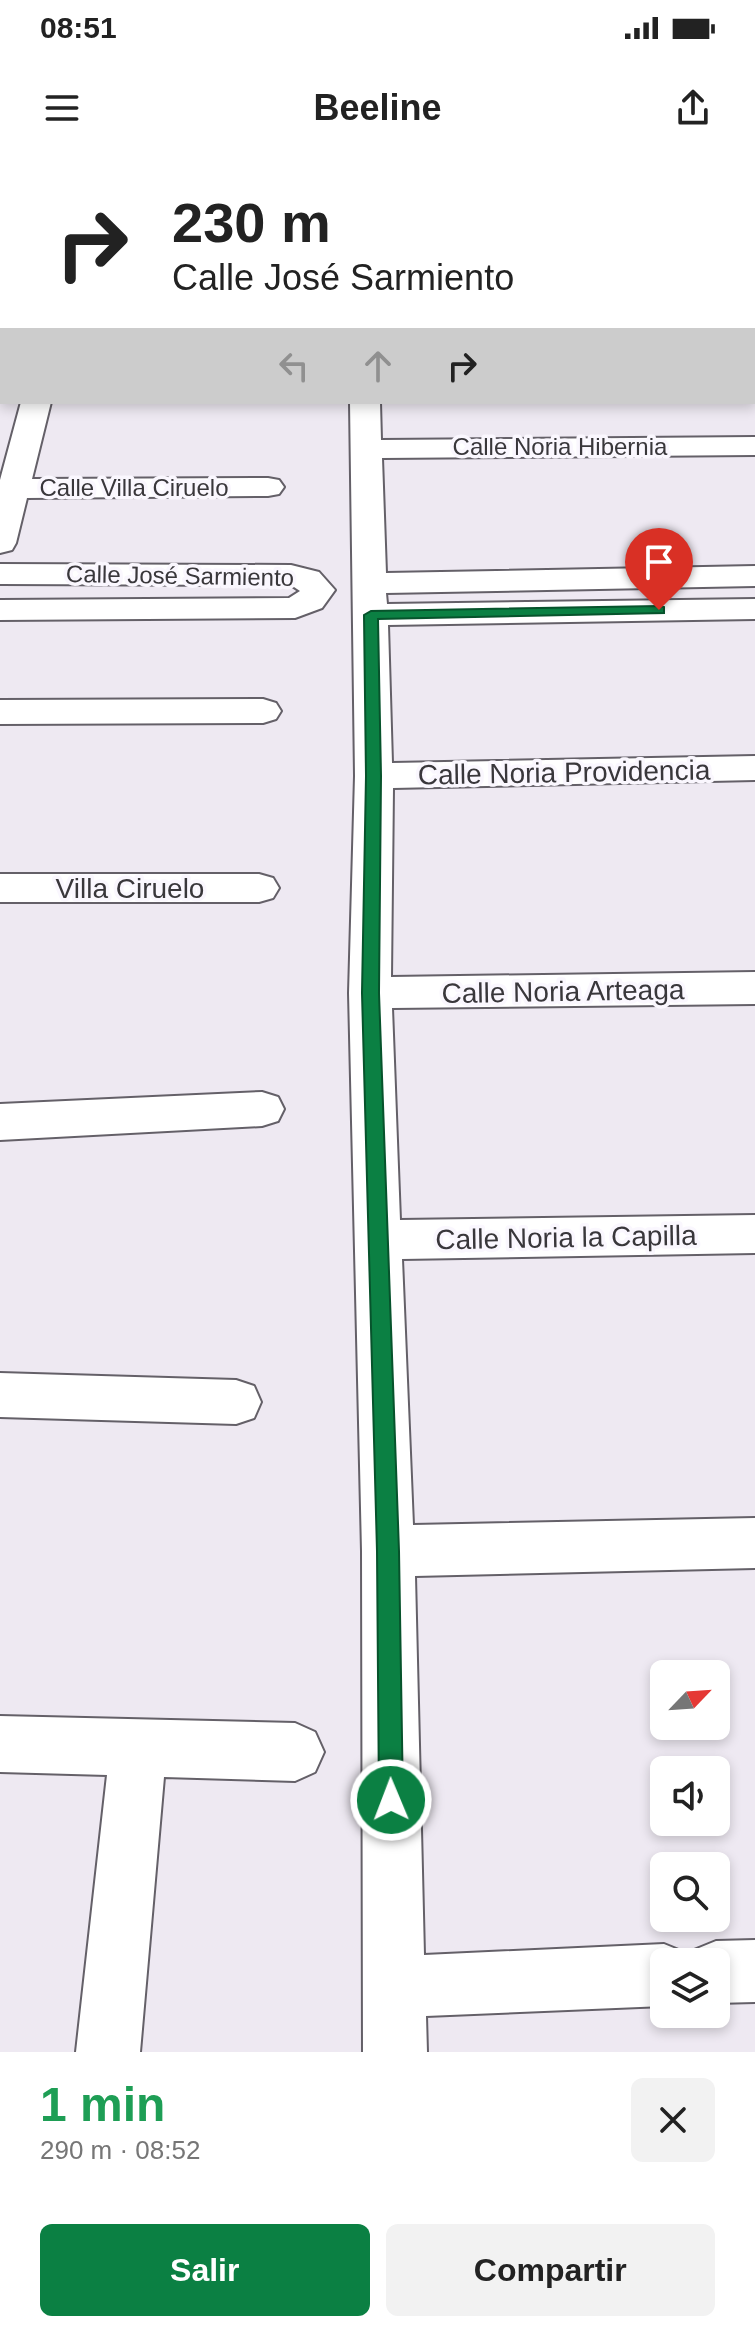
<!DOCTYPE html>
<html lang="es">
<head>
<meta charset="utf-8">
<style>
  :root { --surface:#fff; --page:#f2f2f2; --text:#222; --muted:#767676; --accent:#0b8043 }
  body { margin:0; font-family:Helvetica,sans-serif; background:var(--page); color:var(--text); height:100vh; display:flex; flex-direction:column; font-size:30px; white-space:nowrap }
  * { box-sizing:border-box; margin:0 }
  p { font-size:26px; color:var(--muted) }
  .icon { flex:none; width:44px; height:44px; fill:none; stroke:currentColor; stroke-width:2; stroke-linecap:round; stroke-linejoin:round }
  .map { position:relative; height:1892px; overflow:hidden }
  .sheet { display:flex; flex-direction:column; background:var(--surface); flex:1 }
  .sheet>* { flex:none }
  .hud { position:absolute; left:0px; top:0px; width:756px; height:244px; box-shadow:0 4px 12px #0003; background:#fff; color:var(--text); overflow:hidden }
  .needle { width:52px; rotate:65deg }
  .tools { position:absolute; left:650px; top:1500px; display:grid; gap:16px }
  .tools a { display:grid; place-items:center; width:80px; height:80px; border-radius:12px; background:var(--surface); box-shadow:0 4px 12px #0003; font-size:40px }
  .pin { position:absolute; display:grid; place-items:center; width:68px; height:68px; color:#fff; margin:-82px -34px; border-radius:50% 50% 50% 0; rotate:-45deg; box-shadow:0 0 8px #0007 }
  .pin .icon { rotate:45deg }
  .me { position:absolute; width:88px; margin:-44px; rotate:359deg; stroke-linejoin:round; filter:drop-shadow(0 0 6px #0008) }
  .turn { display:flex; align-items:center; gap:28px; height:168px; padding:0 40px; font-size:36px }
  .turn .icon { width:104px; height:104px; stroke-width:2.5 }
  .turn b { display:block; font-size:56px; line-height:68px }
  .lanes { display:flex; align-items:center; height:76px; padding:0 40px; background:#0003; justify-content:center; gap:40px; direction:ltr }
  .lanes .off { opacity:.35 }
  .round { display:grid; place-items:center; flex:none; width:84px; height:84px; border-radius:12px; background:var(--page) }
  .overview { display:flex; align-items:center; justify-content:space-between; height:136px; padding:0 40px }
  h1 { font-size:48px; font-weight:700; line-height:60px; color:#1e9e55 }
  .primary-button { display:flex; gap:16px; margin-top:auto; padding:16px 40px }
  .primary-button a { flex:1; height:92px; border-radius:12px; background:var(--accent); color:#fff; font-size:32px; font-weight:700; line-height:92px; text-align:center }
  .primary-button a+a { background:var(--page); color:var(--text) }
  .status { display:flex; justify-content:space-between; align-items:center; height:56px; padding:0 40px; background:var(--surface); direction:ltr }
  .status svg { height:22px; fill:currentColor }
  header { display:flex; justify-content:space-between; align-items:center; height:104px; padding:0 40px; background:var(--surface); font-size:36px; font-weight:700 }
  .map>svg:first-child { display:block }
  .lines { fill:none; stroke-linecap:round; stroke-linejoin:round }
  .street-casing { stroke:#646068; stroke-width:4 }
  .street { fill:#fff; fill-rule:evenodd }
  .route { fill:#0b8043; stroke:#07532c; stroke-width:2 }
  .labels { text-anchor:middle; stroke-width:7; stroke-linejoin:round; paint-order:stroke }
  .far-street-label { font-size:24px; fill:#39373b; stroke:#faf7fe }
  .street-label { font-size:28px; fill:#39373b; stroke:#faf7fe }
</style>
</head>
<body>
<div class="status"><b>08:51</b><svg viewBox="0 0 49 12"><path d="M0 12V9h3v3zM5 12V6h3v6zM10 12V3h3v9zM15 12V0h3v12zM26 1h20v11H26zM47 4h2v5h-2z"/></svg></div>
<header><svg class="icon" aria-label="menu" viewBox="0 0 24 24"><path d="M4 6h16M4 12h16M4 18h16"/></svg>Beeline<svg class="icon" aria-label="share" viewBox="0 0 24 24"><path d="M12 15V3M7 8l5-5 5 5M5 13v7h14v-7"/></svg></header>
<div class="map">
<svg width="755" height="1892" viewBox="0 0 755 1892">
  <rect width="100%" height="100%" fill="#eee9f2"/>
  <g class="lines">
    <defs>
      <g id="street">
        <rect x="129" y="0" width="24" height="2"/>
        <rect x="346" y="0" width="24" height="2"/>
        <rect x="549" y="0" width="24" height="2"/>
        <rect x="722" y="0" width="24" height="2"/>
        <rect x="754" y="145" width="1" height="16"/>
        <rect x="0" y="203" width="2" height="18"/>
        <path d="M21,242H51L32,319L268,318L279,320L284,327L279,334L268,336L27,338L16,383L12,390L0,393V320Z"/>
        <path d="M350,242H380L381,280L755,277V295L382,298L386,413L755,406V426L386,433L387,444L755,439V459L388,465L392,603L755,596V620L393,628L391,817L755,812V844L392,848L400,1060L755,1055V1093L402,1099L413,1365L755,1358V1408L415,1416L424,1795L664,1784L686,1793L689,1802L694,1790L716,1781L755,1780V1842L716,1843V1802H664V1846L426,1856L427,1892H363L362,1391L349,833L355,616Z"/>
        <path d="M0,404L291,405L319,412L335,430L322,448L295,458L0,460V440L289,438L300,431L291,425L0,424Z"/>
        <path d="M263,539L276,543L281,551L276,559L263,563L0,564V540Z"/>
        <path d="M0,714H259L273,718L279,728L273,738L259,742H0Z"/>
        <path d="M262,932L278,937L284,949L278,961L262,966L0,980V944Z"/>
        <path d="M0,1213L236,1220L254,1226L261,1242L254,1258L236,1264L0,1257Z"/>
        <path d="M0,1556L295,1563L315,1572L324,1592L315,1612L295,1621L164,1617L140,1892H76L107,1615L0,1612Z"/>
      </g>
    </defs>
    <!-- street casing -->
    <use href="#street" class="street-casing"/>
    <!-- street -->
    <use href="#street" class="street"/>
  </g>
  <!-- route -->
  <path class="route" d="M659,446L664,447V453L378,459L381,616L379,833L399,1391L403,1640L400,1649L391,1652L383,1649L379,1640L377,1391L362,833L366,616L364,455L371,451Z"/>
  <g class="labels">
    <!-- far-street labels -->
    <g class="far-street-label">
      <text x="560" y="295">Calle Noria Hibernia</text>
      <text x="134" y="336">Calle Villa Ciruelo</text>
      <text transform="translate(180 416) rotate(1)" y="8">Calle José Sarmiento</text>
    </g>
    <!-- street labels -->
    <g class="street-label">
      <text transform="translate(564 612) rotate(-1)" y="10">Calle Noria Providencia</text>
      <text x="130" y="738">Villa Ciruelo</text>
      <text transform="translate(563 831) rotate(-1)" y="10">Calle Noria Arteaga</text>
      <text transform="translate(566 1077) rotate(-1)" y="10">Calle Noria la Capilla</text>
    </g>
  </g>
</svg>
<div class="tools">
<a><svg class="needle" viewBox="-14 -14 28 28"><path d="M0-13l5 13h-10z" fill="#e53935"/><path d="M0 13l5-13h-10z" fill="#767676"/></svg></a>
<a><svg class="icon" aria-label="sound" viewBox="0 0 24 24"><path d="M4 9h4l5-4v14l-5-4H4zM17 9q2 3 0 6"/></svg></a>
<a><svg class="icon" aria-label="search" viewBox="0 0 24 24"><circle cx="10" cy="10" r="6"/><path d="M15 15l6 6"/></svg></a>
<a><svg class="icon" aria-label="layers" viewBox="0 0 24 24"><path d="M12 4l9 5-9 5-9-5zM3 14l9 5 9-5"/></svg></a>
</div>
<div class="pin" style="left:659px;top:450px;background:#d93025"><svg class="icon" aria-label="arrive" viewBox="0 0 24 24"><path d="M6 21V4h12l-3 4 3 4H6"/></svg></div>
<svg class="me" style="left:391px;top:1640px" viewBox="-20 -20 40 40"><circle r="17" fill="#0b8043" stroke="#fff" stroke-width="3"/><path d="M0-11L8 9 0 5-8 9z" fill="#fff"/></svg>
<div class="hud">
<div class="turn"><svg class="icon" aria-label="right" viewBox="0 0 24 24"><path d="M7 20v-9h11M14 6l5 5-5 5"/></svg><div><b>230 m</b>Calle José Sarmiento</div></div>
<div class="lanes"><svg class="icon off" aria-label="left" viewBox="0 0 24 24"><path d="M17 20v-9H6M10 6l-5 5 5 5"/></svg><svg class="icon off" aria-label="ahead" viewBox="0 0 24 24"><path d="M12 20V5M6 11l6-6 6 6"/></svg><svg class="icon" aria-label="right" viewBox="0 0 24 24"><path d="M7 20v-9h11M14 6l5 5-5 5"/></svg></div>
</div>
</div>
<section class="sheet">
<div class="overview"><div><h1>1 min</h1><p>290 m · 08:52</p></div><a class="round"><svg class="icon" aria-label="close" viewBox="0 0 24 24"><path d="M6 6l12 12M18 6L6 18"/></svg></a></div>
<div class="primary-button"><a>Salir</a><a>Compartir</a></div>
</section>
</body>
</html>
